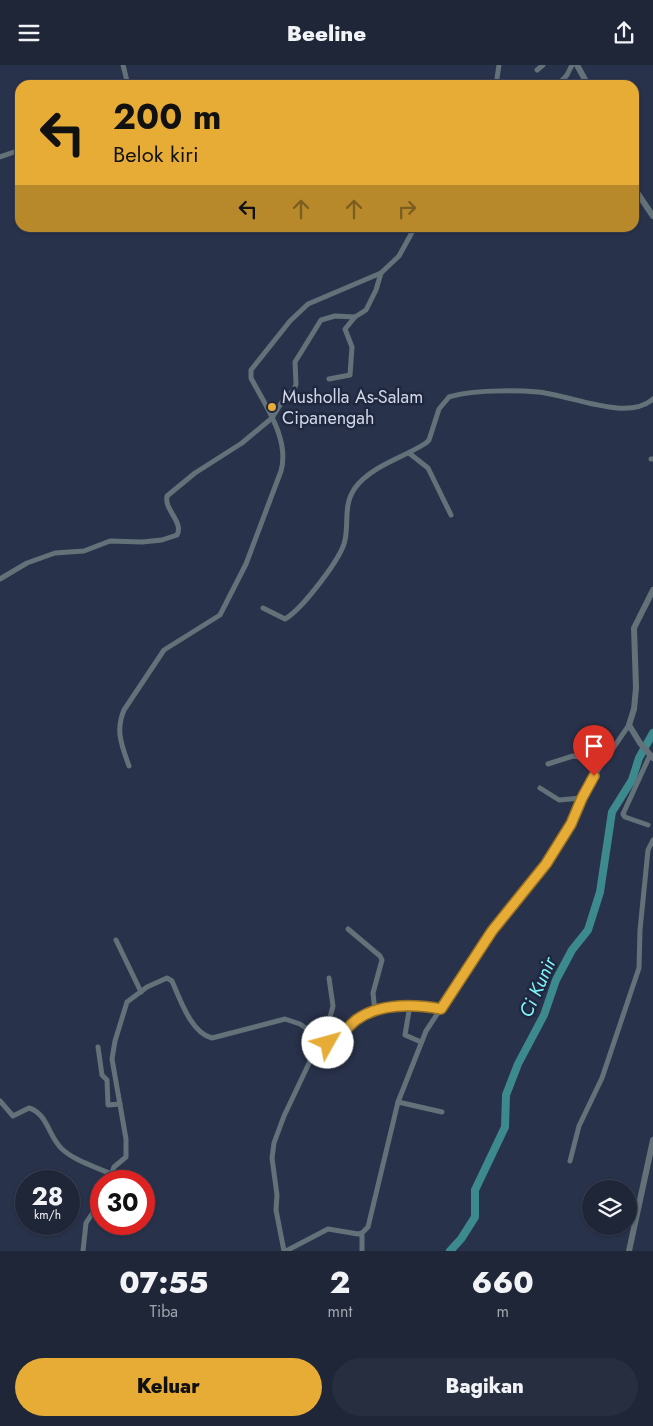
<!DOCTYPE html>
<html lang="id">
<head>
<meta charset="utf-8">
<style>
  :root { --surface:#1f2638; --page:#272e40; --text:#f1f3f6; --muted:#a1a5ae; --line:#3c4353; --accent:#e7ac36 }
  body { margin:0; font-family:Jost,sans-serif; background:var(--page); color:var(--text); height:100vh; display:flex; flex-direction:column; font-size:19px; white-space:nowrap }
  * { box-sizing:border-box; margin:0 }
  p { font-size:16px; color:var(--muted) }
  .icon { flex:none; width:28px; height:28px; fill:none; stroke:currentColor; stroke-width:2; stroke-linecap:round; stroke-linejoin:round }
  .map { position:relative; height:1186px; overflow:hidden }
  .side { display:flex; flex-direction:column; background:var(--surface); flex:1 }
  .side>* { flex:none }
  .top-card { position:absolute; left:15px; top:15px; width:624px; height:152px; border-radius:15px; box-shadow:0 1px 4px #0004,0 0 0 1px var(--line); background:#e7ac36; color:#111; overflow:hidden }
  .tools { position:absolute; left:582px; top:1115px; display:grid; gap:10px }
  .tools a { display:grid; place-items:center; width:55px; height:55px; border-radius:50%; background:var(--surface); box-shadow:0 1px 4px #0004,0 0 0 1px var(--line); font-size:25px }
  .speed { position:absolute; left:15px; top:1105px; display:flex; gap:10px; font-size:25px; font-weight:700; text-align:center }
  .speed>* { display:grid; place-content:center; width:65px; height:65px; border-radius:50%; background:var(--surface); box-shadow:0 1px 4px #0004,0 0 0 1px var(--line); line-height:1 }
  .speed small { font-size:12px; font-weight:400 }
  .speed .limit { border:8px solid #d22; background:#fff; color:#111 }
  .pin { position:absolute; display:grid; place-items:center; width:42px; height:42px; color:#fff; margin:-51px -21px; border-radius:50% 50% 50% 0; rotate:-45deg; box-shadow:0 0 5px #0007 }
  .pin .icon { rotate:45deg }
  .me { position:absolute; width:55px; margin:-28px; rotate:52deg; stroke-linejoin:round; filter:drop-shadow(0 0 4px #0008) }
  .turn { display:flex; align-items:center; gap:18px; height:105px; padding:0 15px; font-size:22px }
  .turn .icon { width:65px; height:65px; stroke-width:2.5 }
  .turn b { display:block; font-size:35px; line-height:42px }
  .lanes { display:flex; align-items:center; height:48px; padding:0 15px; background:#0003; justify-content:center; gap:25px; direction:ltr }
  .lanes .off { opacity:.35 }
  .eta { display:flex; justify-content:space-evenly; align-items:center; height:85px; text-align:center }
  .eta b { font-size:30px; font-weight:800; line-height:35px }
  .button { display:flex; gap:10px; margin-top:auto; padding:10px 15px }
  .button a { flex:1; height:58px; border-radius:30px; background:var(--accent); color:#111; font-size:20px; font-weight:800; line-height:58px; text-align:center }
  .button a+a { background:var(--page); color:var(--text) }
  header { display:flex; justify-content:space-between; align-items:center; height:65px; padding:0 15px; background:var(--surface); font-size:22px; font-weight:800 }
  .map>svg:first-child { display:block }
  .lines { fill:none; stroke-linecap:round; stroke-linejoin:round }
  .river { stroke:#3c898e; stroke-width:8 }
  .minor { stroke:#637179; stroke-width:5 }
  .tertiary { stroke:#637179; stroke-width:6 }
  .route-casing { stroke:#967023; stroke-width:12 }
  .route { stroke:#e7ac36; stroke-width:9 }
  .poi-dot { fill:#e7ac36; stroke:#202840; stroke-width:2 }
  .labels { text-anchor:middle; stroke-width:5; stroke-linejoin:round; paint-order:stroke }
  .poi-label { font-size:18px; fill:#d0d7e7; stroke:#202840; text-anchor:start }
  .water-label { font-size:19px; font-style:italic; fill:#82f6fc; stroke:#202840 }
</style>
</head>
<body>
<header><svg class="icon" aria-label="menu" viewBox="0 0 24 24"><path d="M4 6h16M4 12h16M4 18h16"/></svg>Beeline<svg class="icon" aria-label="share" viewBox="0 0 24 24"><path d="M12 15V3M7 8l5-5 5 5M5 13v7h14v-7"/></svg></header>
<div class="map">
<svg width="653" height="1186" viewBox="0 0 653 1186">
  <rect width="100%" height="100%" fill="#29324b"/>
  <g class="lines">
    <!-- river -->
    <path class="river" d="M450,1186L461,1174L475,1152V1125L505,1062L506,1030L518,999L544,950L556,915L572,885L588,865L600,827L612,747L632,715L639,693L653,668"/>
    <!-- minor -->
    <g class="minor">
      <path d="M123,0L128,20"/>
      <path d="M537,5L543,0"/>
      <path d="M496,20L499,0"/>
      <path d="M558,20L567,10L572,0"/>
      <path d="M0,92L20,85"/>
      <path d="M329,314L350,310L352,282L345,264L355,252"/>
      <path d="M409,388L428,403L451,450"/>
      <path d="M651,394H653"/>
      <path d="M0,514L27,498L55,488L84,486L110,476L142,477L162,475L177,470C184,457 164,445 167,431L195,408L242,378L272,353L282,337L294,325L296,319L295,297L321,255L335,251L355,252L366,245L376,225L381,208L399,191L415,162"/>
      <path d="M263,543L285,554C301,545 342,493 345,475C349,457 343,440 355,423C371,401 403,393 426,378L429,375L439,344L449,332C471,325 515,325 538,327C571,330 627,357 653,334"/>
      <path d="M548,699L573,691L605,696"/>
      <path d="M129,701C122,681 115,666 124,645L164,585L220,550L246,499L281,406C290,374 265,340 251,313V305L290,256L308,239L381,208"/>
      <path d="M540,723L559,735L581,733"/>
      <path d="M648,760L625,752L623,749L650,690"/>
      <path d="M348,864L380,891L382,895L373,928L375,947"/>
      <path d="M116,875L141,927"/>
      <path d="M410,940L405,970L421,977"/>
      <path d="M98,982L102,1010L107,1015L108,1040L120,1039"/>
      <path d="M0,1036L13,1051L29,1043C48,1049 48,1071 62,1084C75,1096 96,1102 111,1109"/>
      <path d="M398,1037L442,1047"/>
      <path d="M570,1096L579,1061L602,1013L639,903L640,865L648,785L653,775"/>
      <path d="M109,1116L114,1102L126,1092V1074L112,994L115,976L127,937L147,922L167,913L172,916C180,934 191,968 212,973L285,954L300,959L325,977L329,978C339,972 347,963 356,955C380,938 413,939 441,944"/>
      <path d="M83,1186L86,1158L101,1135"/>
      <path d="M284,1186L276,1145L277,1130L272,1093L274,1078L284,1051L329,956L333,941L329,913"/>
      <path d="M286,1186L328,1164L358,1169L362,1168L368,1162L398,1037L426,966L492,866L546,799L571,759L581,733L594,711L629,660"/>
      <path d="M362,1186V1168"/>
    </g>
    <!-- tertiary -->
    <g class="tertiary">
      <path d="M577,0L588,20"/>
      <path d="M634,123L653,151"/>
      <path d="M653,525L634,563L636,623L634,644L629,660L640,678L653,693"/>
      <path d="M629,1186L653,1075"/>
    </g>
  </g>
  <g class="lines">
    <defs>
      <path id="route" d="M328,978C339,972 347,963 356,955C380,938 413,939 441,944L492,866L546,799L571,759L582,733L594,711"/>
    </defs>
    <!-- route casing -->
    <use href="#route" class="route-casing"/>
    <!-- route -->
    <use href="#route" class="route"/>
  </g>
  <!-- markers -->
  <circle class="poi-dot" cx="272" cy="342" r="5"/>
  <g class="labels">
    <!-- poi labels -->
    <g class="poi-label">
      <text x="282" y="338">Musholla As-Salam<tspan x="282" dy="21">Cipanengah</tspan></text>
    </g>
    <!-- water labels -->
    <g class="water-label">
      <text transform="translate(537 922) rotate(-66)" y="7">Ci Kunir</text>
    </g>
  </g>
</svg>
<div class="tools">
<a><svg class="icon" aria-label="layers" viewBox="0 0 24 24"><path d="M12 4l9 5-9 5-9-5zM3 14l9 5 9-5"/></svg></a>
</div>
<div class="speed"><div>28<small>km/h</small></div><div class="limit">30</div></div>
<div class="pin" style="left:594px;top:711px;background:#d93025"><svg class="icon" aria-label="arrive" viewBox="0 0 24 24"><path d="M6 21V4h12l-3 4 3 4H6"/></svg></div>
<svg class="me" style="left:328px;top:978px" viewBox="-20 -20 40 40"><circle r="19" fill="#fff"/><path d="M0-13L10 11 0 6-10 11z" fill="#e7ac36"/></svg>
<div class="top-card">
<div class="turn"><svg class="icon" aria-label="left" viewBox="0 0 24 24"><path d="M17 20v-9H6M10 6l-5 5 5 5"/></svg><div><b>200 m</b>Belok kiri</div></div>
<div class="lanes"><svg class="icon" aria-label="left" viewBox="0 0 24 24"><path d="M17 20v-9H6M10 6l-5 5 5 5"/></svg><svg class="icon off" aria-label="ahead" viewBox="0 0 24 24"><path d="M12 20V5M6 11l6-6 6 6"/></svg><svg class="icon off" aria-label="ahead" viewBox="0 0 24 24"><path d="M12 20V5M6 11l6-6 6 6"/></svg><svg class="icon off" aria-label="right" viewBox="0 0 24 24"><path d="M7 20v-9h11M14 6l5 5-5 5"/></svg></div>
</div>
</div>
<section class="side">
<div class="eta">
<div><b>07:55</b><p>Tiba</p></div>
<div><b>2</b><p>mnt</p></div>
<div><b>660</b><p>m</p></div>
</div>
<div class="button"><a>Keluar</a><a>Bagikan</a></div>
</section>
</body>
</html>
